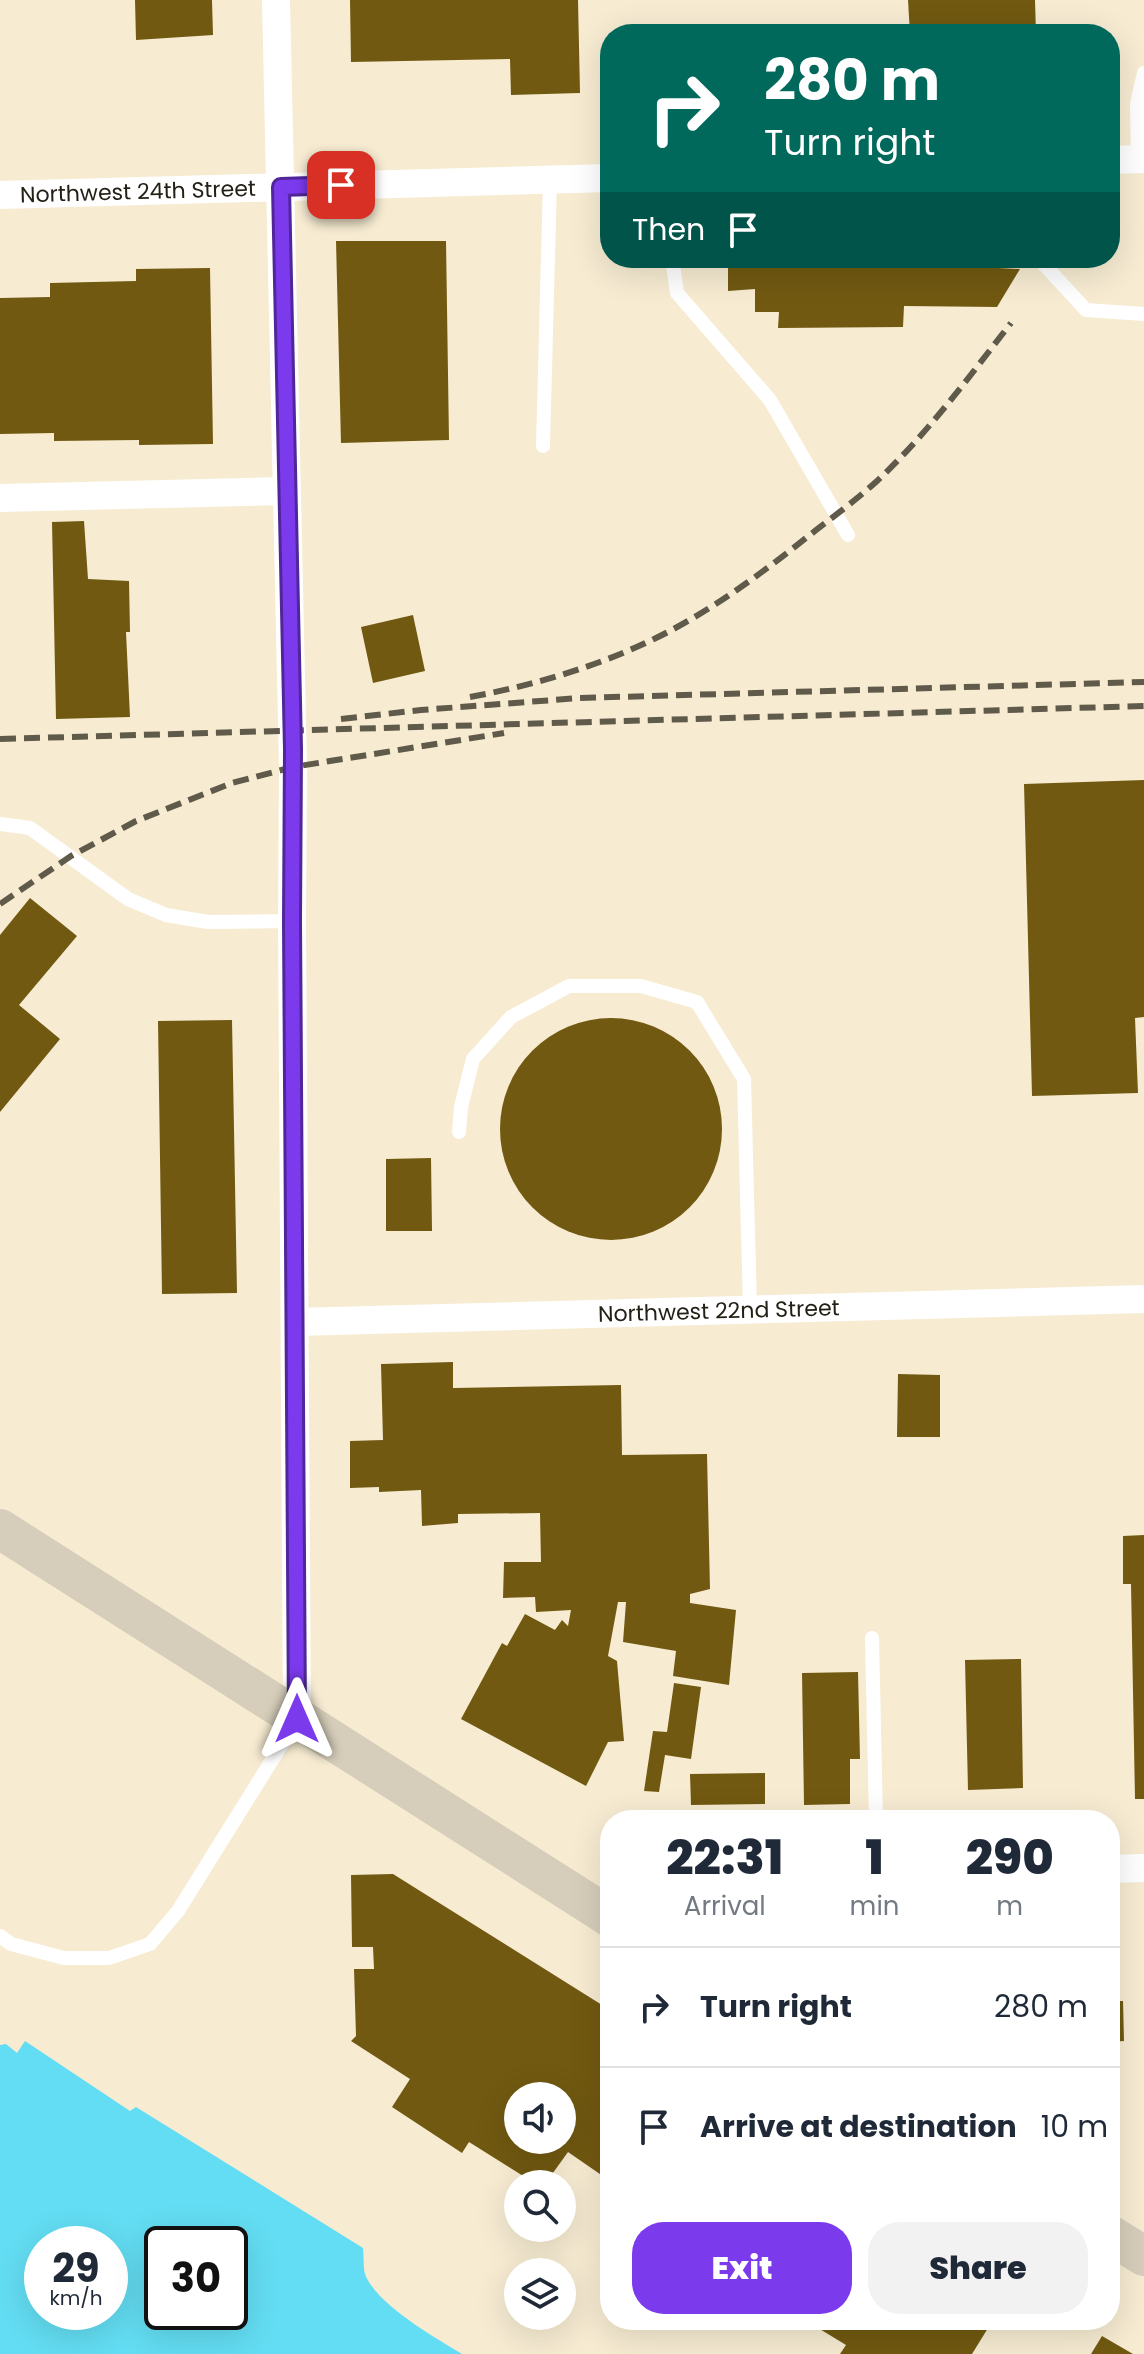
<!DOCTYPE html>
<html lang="en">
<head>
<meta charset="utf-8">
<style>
  :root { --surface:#fff; --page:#f2f2f3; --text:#1f2937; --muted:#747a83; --line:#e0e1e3; --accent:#7c3aed }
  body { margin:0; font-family:Poppins,sans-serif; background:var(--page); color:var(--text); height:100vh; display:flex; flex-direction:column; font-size:30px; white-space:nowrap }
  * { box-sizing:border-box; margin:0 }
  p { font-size:26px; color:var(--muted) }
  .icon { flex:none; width:44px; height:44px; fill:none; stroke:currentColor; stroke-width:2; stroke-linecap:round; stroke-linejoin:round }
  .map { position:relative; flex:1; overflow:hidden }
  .drawer { position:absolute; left:600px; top:1810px; width:520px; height:520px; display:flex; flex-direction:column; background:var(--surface); border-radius:32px; box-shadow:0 8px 32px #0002 }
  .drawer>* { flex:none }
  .banner { position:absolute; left:600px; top:24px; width:520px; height:244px; border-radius:32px; box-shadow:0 8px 32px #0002; background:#00695c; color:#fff; overflow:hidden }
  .controls { position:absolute; left:504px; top:2082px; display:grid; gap:16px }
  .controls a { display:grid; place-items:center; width:72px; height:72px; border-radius:50%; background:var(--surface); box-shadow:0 8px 32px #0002; font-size:40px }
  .speed { position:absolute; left:24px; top:2226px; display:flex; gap:16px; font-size:40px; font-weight:700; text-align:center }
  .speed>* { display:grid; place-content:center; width:104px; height:104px; border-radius:50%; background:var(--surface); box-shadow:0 8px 32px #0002; line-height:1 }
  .speed small { font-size:20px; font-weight:400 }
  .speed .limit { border:4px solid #111; border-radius:12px; background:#fff; color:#111 }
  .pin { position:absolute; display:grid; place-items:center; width:68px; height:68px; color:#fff; margin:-34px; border-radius:16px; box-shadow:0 4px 12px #0006 }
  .me { position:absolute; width:88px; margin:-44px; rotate:0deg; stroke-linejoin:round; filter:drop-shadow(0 0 6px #0008) }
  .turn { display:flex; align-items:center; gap:28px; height:168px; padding:0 32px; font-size:36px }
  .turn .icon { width:104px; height:104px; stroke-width:2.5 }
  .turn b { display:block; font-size:56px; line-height:68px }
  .then { display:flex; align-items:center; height:76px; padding:0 32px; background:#0003; gap:16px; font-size:30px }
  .eta { display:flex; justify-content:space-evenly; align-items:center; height:136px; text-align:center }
  .eta b { font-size:48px; font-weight:800; line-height:56px }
  .primary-button { display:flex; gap:16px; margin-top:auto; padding:16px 32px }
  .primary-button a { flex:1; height:92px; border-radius:32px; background:var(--accent); color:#fff; font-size:32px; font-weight:800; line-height:92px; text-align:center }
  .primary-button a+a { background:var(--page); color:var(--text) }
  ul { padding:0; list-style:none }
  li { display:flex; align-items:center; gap:24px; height:120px; padding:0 32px; border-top:2px solid var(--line) }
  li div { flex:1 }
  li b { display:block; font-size:30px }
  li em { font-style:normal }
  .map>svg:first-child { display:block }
  .water { fill:#63ddf3; fill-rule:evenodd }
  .building { fill:#715911; fill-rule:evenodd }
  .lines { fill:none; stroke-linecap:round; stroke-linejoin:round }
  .lane { stroke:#fff; stroke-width:14 }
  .street { stroke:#fff; stroke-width:28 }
  .secondary { stroke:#d6ceba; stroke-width:40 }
  .rail { stroke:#605a4b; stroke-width:6; stroke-dasharray:16 8; stroke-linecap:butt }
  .route-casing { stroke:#51269a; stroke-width:20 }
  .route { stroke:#7c3aed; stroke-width:14 }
  .labels { text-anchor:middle; stroke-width:8; stroke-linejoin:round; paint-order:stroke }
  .street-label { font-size:22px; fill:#242016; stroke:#fefaef }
</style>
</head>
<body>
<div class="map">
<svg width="1144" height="2354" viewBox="0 0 1144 2354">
  <rect width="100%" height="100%" fill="#f7ecd2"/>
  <!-- water -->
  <path class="water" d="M25,2041L130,2111L136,2107L363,2248C364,2256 363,2266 365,2274C376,2304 434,2337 462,2354H0V2045L6,2044L17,2053ZM42,2244H110V2312H42ZM162,2244H230V2312H162Z"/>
  <!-- building -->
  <g class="building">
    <path d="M135,0H212L213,35L136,40Z"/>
    <path d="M350,0H578L580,93L511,95L510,59L351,62Z"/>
    <path d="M908,0H1035L1036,34H910Z"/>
    <path d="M336,241H446L449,440L341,443Z"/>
    <path d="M728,258H918V264L1020,269L997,307L904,306L903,327L778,328L779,312H755V289L728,291Z"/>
    <path d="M210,268L213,444L139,445V440L54,441V433L0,434V298L50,297V283L136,281V269Z"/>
    <path d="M84,521L88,579L129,581L130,632H126L130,717L56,719L52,522Z"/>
    <path d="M413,615L425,671L373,683L361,627Z"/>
    <path d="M1144,780V1017L1135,1018L1138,1093L1032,1096L1024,784Z"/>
    <path d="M30,898L77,936L19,1005L60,1039L0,1112V935Z"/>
    <circle cx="611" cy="1129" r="111"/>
    <path d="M232,1020L237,1293L162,1294L158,1021Z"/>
    <path d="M431,1158L432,1231H386V1159Z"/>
    <path d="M453,1362V1388L621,1385L622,1455L707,1454L710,1589L690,1594V1603L736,1610L729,1685L673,1676L676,1651L623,1642L626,1602H618L608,1656L617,1661L624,1741L608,1742L586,1786L461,1719L502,1643L507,1646L525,1614L555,1630L562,1620L568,1626L571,1610L536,1612L535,1597L503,1598L504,1562H541L540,1513L458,1514V1523L422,1526L421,1490L379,1492V1487L350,1488V1441L383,1440L381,1364Z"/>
    <path d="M898,1374L940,1375V1437H897Z"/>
    <path d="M1144,1535V1799H1135L1131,1584H1123V1536Z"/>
    <path d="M1021,1659L1023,1788L968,1790L965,1660Z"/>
    <path d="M858,1672L860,1759H850V1804L804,1805L802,1673Z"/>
    <path d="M674,1683L701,1687L691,1759L665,1755L659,1792L644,1791L653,1731L667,1732Z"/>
    <path d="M765,1773V1804L691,1805L690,1774Z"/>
    <path d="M393,1874L610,2010V2087L603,2099L610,2104V2181L568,2152L545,2184H536L469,2142L462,2153L392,2107L410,2079L351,2041L356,2036L354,1969H374L373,1947H352L351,1875ZM518,2096H562V2140H518Z"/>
    <path d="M1110,2001H1123L1124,2041L1110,2042Z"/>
    <path d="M1110,2056H1113L1114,2088H1110Z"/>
    <path d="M805,2320H993L972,2354H840L846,2345Z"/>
    <path d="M1102,2336L1133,2354H1091Z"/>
  </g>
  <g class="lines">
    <!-- lane -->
    <g class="lane">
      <path d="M1138,160L1137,104L1144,73"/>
      <path d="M672,258L677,293L770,400L848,535"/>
      <path d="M1038,258L1086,310L1144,314"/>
      <path d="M543,446L550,180"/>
      <path d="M0,824L30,828L128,899L166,915L208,922L292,921"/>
      <path d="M459,1132L461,1107L473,1059L511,1017L569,986H641L697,1002L744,1079L750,1309"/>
      <path d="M872,1638L876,1820"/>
      <path d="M0,1936L11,1944L64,1958H109L150,1944L178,1911L297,1720"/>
    </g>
    <!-- street -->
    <g class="street">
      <path d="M276,0L293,767L292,921L297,1719"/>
      <path d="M1110,160L1144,159"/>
      <path id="s1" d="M0,195L610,178"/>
      <path d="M0,498L286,491"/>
      <path id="s2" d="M295,1322L1144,1299"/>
      <path d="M1110,1869L1144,1868"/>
    </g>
    <!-- secondary -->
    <g class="secondary">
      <path d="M0,1529L610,1917"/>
      <path d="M1110,2235L1144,2256"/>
    </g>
    <!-- rail -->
    <g class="rail">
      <path d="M470,697C536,685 606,664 666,633C716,607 762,573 806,538C830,519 855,501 877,481C927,434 969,377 1011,323"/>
      <path d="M341,719L421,710L580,698L1144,682"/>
      <path d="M0,739L1144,706"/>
      <path d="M0,904L71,856L136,821L232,783L293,767L504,733"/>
    </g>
  </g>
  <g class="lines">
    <defs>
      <path id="route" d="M297,1719L292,921L293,749L281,187L341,185"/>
    </defs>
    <!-- route casing -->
    <use href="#route" class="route-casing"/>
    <!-- route -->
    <use href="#route" class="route"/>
  </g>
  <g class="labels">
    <!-- street labels -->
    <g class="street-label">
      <text dy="8" stroke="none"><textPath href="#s1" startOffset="138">Northwest 24th Street</textPath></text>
      <text dy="8" stroke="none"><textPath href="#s2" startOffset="424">Northwest 22nd Street</textPath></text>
    </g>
  </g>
</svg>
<div class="controls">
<a><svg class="icon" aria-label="sound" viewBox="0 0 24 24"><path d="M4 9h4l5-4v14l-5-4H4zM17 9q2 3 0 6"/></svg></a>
<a><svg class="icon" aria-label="search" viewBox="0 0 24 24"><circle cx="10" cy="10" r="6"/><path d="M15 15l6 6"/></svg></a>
<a><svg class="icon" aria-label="layers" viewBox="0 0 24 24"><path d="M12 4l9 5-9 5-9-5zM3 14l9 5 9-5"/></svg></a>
</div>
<div class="speed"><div>29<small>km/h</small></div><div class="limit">30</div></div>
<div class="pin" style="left:341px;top:185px;background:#d93025"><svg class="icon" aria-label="arrive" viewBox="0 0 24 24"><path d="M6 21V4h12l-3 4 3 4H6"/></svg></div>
<svg class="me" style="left:297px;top:1719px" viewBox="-20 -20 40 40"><path d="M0-17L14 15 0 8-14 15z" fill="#7c3aed" stroke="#fff" stroke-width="4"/></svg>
<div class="banner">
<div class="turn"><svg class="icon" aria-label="right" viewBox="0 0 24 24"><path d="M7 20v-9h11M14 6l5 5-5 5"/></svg><div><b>280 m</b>Turn right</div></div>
<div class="then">Then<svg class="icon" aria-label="arrive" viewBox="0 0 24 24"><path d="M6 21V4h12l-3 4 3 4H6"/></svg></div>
</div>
<section class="drawer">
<div class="eta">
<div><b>22:31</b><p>Arrival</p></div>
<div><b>1</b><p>min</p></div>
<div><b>290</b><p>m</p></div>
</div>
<ul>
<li><svg class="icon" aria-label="right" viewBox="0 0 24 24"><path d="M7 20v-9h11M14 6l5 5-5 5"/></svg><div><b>Turn right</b></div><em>280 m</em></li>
<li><svg class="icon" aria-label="arrive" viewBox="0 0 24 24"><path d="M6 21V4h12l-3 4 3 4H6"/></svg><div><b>Arrive at destination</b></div><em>10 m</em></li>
</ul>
<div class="primary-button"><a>Exit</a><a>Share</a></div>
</section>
</div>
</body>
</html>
